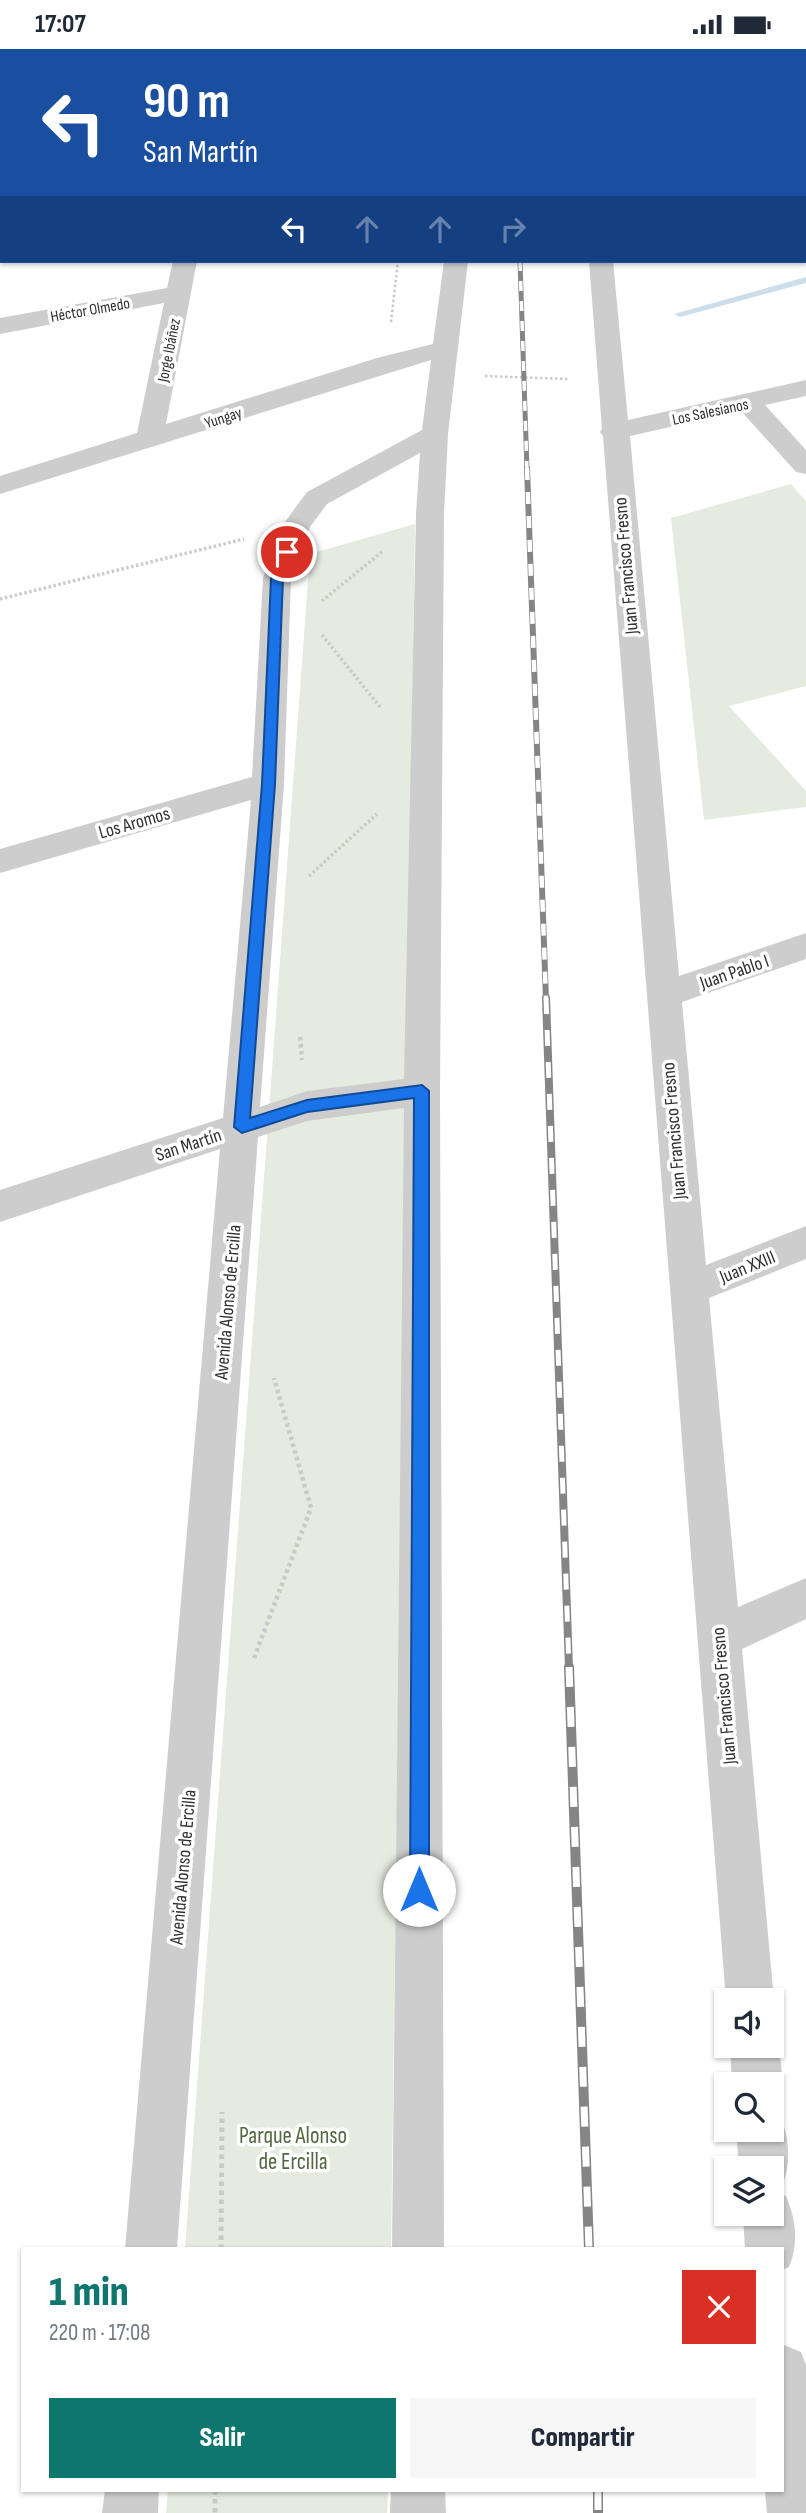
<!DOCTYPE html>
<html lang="es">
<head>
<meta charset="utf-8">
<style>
  :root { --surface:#fff; --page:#f6f6f7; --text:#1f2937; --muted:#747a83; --accent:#0f766e }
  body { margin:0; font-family:"Sofia Sans Condensed",sans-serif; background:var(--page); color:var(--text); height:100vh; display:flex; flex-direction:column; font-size:26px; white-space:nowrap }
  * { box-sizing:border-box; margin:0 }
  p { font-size:23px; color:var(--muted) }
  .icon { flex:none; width:38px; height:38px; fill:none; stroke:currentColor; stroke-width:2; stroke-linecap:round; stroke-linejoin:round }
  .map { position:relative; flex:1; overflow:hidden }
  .side { position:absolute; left:21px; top:2198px; width:763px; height:245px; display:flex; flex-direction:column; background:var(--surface); border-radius:0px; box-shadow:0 2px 5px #0004 }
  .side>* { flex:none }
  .guide { position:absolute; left:0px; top:0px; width:807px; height:214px; box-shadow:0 2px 5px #0004; background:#1a4fa0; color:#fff; overflow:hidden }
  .controls { position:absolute; left:714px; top:1939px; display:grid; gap:14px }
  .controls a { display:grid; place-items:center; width:70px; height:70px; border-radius:0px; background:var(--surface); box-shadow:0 2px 5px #0004; font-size:35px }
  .pin { position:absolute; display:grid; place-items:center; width:60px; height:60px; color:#fff; margin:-30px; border:4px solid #fff; border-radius:50%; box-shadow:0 2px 7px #0007 }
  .me { position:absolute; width:77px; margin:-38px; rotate:0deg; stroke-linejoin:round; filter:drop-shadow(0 0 5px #0008) }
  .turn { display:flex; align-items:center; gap:24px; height:147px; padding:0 28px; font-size:32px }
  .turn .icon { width:91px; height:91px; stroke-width:2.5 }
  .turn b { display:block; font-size:49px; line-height:60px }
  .lanes { display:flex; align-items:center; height:66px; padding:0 28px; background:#0003; justify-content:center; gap:35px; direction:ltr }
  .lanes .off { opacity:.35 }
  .round { display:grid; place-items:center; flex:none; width:74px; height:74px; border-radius:0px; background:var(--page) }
  .head { display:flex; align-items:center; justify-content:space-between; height:119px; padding:0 28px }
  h1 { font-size:42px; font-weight:800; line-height:52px; color:var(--accent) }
  .action { display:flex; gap:14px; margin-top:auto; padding:14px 28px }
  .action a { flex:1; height:80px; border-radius:0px; background:var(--accent); color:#fff; font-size:28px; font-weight:800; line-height:80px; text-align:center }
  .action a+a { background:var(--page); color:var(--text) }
  .status { display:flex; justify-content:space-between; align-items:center; height:49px; padding:0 35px; background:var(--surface); direction:ltr }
  .status svg { height:19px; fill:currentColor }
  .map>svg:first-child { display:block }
  .green { fill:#e5ebdf }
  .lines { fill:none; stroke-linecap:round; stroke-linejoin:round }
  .stream { fill:#cddde9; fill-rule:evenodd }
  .path-far3 { stroke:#cacaca; stroke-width:2.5; stroke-dasharray:2.5 2.5; stroke-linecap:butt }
  .path-far2 { stroke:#cacaca; stroke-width:3.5; stroke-dasharray:2.5 2.5; stroke-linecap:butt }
  .path-far1 { stroke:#cacaca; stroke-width:4.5; stroke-dasharray:3.5 3.5; stroke-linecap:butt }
  .path { stroke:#cacaca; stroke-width:5; stroke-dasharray:4.5 4.5; stroke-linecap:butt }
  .street { fill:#cdcdcd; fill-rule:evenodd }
  .rail-far3-casing { stroke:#858585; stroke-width:5 }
  .rail-far2-casing { stroke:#858585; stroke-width:6 }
  .rail-far1-casing { stroke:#858585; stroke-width:8 }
  .rail-casing { stroke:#858585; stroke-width:10 }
  .rail-far3 { stroke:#fff; stroke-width:3.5; stroke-dasharray:10; stroke-linecap:butt }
  .rail-far2 { stroke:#fff; stroke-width:4.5; stroke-dasharray:12; stroke-linecap:butt }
  .rail-far1 { stroke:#fff; stroke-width:5; stroke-dasharray:16; stroke-linecap:butt }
  .rail { stroke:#fff; stroke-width:7; stroke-dasharray:20; stroke-linecap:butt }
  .route { fill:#1a73e8; stroke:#114b97; stroke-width:2 }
  .labels { text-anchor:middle; stroke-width:7; stroke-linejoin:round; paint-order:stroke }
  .far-street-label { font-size:16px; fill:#303030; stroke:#fff }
  .street-label { font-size:19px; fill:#303030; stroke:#fff }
  .near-park-label { font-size:23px; fill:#526841; stroke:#fff }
</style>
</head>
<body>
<div class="status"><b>17:07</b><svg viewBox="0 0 49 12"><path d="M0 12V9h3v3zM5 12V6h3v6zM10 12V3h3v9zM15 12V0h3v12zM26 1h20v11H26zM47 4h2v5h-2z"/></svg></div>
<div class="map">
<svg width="806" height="2464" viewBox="0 0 806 2464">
  <rect width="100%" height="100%" fill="#fff"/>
  <!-- green -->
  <g class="green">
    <path d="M791,435L806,452V637L729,657L806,742V758L704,771L671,469Z"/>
    <path d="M415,475L391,2200H185L310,505Z"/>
    <path d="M168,2441H388L387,2464H166Z"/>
  </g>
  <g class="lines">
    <!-- stream -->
    <path class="stream" d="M806,228V234L680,268L674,265Z"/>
    <!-- path-far3 -->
    <g class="path-far3">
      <path d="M391,273L398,212"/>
      <path d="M485,327L568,330"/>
    </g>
    <!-- path-far2 -->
    <g class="path-far2">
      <path d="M0,550L244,490"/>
      <path d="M322,552L383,502"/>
      <path d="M322,586L380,658"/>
      <path d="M309,827L377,765"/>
    </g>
    <!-- path-far1 -->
    <g class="path-far1">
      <path d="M300,988L302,1011"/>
      <path d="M254,1609L311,1459L274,1329"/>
    </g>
    <!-- path -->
    <g class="path">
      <path d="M221,2200L222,2063"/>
      <path d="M215,2441V2464"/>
    </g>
    <!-- street -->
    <g class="street">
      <rect x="209" y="0" width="22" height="2"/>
      <rect x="442" y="0" width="22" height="2"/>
      <path d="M573,0H595L596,2H574Z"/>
      <rect x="766" y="0" width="22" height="2"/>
      <rect x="0" y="114" width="2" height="14"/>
      <path d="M173,212H197L166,375L377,309L433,295L444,212H468L448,385L444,465L440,1042L444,2200H392L404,1059L307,1072L258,1088L177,2200H125L220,1100L0,1173V1141L223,1069L251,751L0,824V800L252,728L263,529L282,477L307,443L422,381L431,311L0,445V427L137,384L164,254L0,285V269L167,239ZM420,404L416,465L404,1030L307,1042L260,1058L284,735L291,529L310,478L327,455Z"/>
      <path d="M589,212H613L628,371L806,331V347L765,356L806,401V425L796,423L741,362L630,387L679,927L806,884V910L682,953L706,1216L806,1177V1210L709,1249L738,1558L806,1529V1570L742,1600L774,1951L772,1957V1951H726L603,387L600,383L602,380Z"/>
      <path d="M772,1981C780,2001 789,2036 772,2054V2035H732L730,1997H772Z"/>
      <path d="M772,2060L779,2063C789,2088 792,2112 782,2137L772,2141L786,2147C796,2171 799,2194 789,2218L782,2221V2200H745L743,2165H772V2119H739L736,2081H772Z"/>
      <path d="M782,2295L801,2303L806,2316V2464H767L765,2441H782Z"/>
      <path d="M105,2441H159L158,2464H102Z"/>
      <path d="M391,2441H445L446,2464H390Z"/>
    </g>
    <defs>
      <path id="rail-far3" d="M520,212L527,421"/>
      <path id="rail-far2" d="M527,419L546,951"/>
      <path id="rail-far1" d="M546,949L569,1620"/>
      <g id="rail">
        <path d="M569,1618L589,2200"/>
        <path d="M598,2441V2464"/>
      </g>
    </defs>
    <!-- rail-far3 casing -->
    <use href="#rail-far3" class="rail-far3-casing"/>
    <!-- rail-far2 casing -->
    <use href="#rail-far2" class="rail-far2-casing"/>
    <!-- rail-far1 casing -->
    <use href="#rail-far1" class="rail-far1-casing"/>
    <!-- rail casing -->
    <use href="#rail" class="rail-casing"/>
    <!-- rail-far3 -->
    <use href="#rail-far3" class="rail-far3"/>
    <!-- rail-far2 -->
    <use href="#rail-far2" class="rail-far2"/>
    <!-- rail-far1 -->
    <use href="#rail-far1" class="rail-far1"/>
    <!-- rail -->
    <use href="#rail" class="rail"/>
  </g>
  <!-- route -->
  <path class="route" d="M287,499L293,503L283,529L275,735L250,1069L307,1051L422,1036L429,1042V1841L426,1848L419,1851L412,1848L410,1841L414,1049L307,1063L242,1084L234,1078L262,735L271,529L281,503Z"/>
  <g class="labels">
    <!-- far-street labels -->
    <g class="far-street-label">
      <text transform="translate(90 260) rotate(-10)" y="6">Héctor Olmedo</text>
      <text transform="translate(168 301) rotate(-79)" y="6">Jorge Ibáñez</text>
      <text transform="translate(710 362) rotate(-12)" y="6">Los Salesianos</text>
      <text transform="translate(223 368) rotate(-18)" y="6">Yungay</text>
    </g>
    <!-- street labels -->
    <g class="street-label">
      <text transform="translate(625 517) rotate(-95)" y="7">Juan Francisco Fresno</text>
      <text transform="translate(134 773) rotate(-16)" y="7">Los Aromos</text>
      <text transform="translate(734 922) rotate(-19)" y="7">Juan Pablo I</text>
      <text transform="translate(673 1082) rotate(-95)" y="7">Juan Francisco Fresno</text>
      <text transform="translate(188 1095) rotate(-18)" y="7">San Martín</text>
      <text transform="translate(747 1217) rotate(-22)" y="7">Juan XXIII</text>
      <text transform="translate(227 1253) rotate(-85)" y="7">Avenida Alonso de Ercilla</text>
      <text transform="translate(723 1647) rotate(-95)" y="7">Juan Francisco Fresno</text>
      <text transform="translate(182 1818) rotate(-85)" y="7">Avenida Alonso de Ercilla</text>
    </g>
    <!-- near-park labels -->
    <g class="near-park-label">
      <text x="293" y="2094">Parque Alonso<tspan x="293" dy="26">de Ercilla</tspan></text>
    </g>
  </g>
</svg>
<div class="controls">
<a><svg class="icon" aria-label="sound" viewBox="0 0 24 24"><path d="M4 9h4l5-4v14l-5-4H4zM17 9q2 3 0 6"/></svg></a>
<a><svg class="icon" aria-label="search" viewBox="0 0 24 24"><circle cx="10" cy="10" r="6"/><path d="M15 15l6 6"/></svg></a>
<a><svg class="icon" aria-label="layers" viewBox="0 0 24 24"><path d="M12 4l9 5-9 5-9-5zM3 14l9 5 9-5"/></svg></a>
</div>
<div class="pin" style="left:287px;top:503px;background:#d93025"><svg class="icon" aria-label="arrive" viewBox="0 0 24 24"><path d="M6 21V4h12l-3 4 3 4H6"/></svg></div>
<svg class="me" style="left:419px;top:1841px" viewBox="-20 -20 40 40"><circle r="19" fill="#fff"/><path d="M0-13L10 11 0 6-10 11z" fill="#1a73e8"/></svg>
<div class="guide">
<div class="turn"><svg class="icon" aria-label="left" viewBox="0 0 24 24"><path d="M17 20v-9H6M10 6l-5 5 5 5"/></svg><div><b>90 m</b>San Martín</div></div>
<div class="lanes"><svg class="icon" aria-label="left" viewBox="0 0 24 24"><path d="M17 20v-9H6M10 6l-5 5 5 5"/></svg><svg class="icon off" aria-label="ahead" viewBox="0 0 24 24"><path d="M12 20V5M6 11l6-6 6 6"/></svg><svg class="icon off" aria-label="ahead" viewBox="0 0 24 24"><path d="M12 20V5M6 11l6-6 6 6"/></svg><svg class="icon off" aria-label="right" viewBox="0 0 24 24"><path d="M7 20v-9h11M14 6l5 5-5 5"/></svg></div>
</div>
<section class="side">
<div class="head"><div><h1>1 min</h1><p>220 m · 17:08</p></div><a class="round" style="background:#d93025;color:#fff"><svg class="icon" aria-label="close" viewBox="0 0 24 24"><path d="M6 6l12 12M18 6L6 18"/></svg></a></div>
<div class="action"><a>Salir</a><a>Compartir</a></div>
</section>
</div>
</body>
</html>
